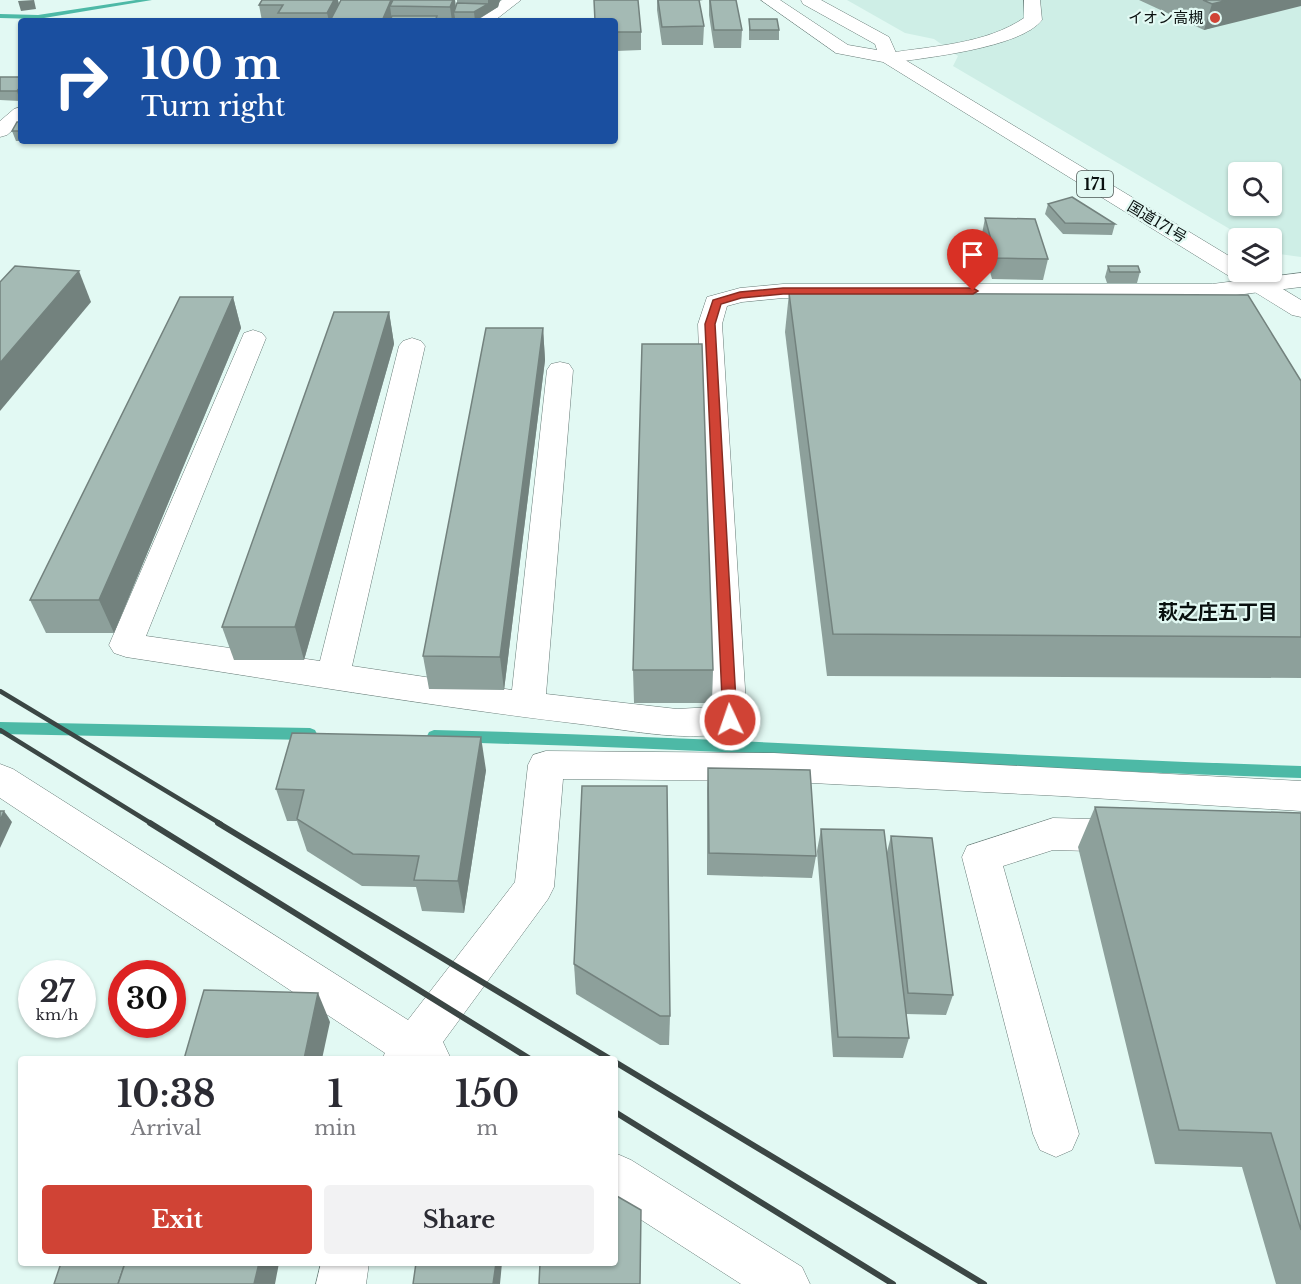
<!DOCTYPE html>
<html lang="en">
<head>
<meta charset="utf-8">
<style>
  :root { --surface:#fff; --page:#f2f2f3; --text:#2b2b33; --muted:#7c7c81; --accent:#d04335 }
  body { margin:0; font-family:"Libre Baskerville","Noto Sans JP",serif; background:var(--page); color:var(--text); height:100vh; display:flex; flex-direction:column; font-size:22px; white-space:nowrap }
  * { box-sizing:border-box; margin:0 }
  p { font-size:20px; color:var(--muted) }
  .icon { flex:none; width:33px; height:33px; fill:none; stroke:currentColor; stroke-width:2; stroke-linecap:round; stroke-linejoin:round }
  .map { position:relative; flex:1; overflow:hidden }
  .drawer { position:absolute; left:18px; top:1056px; width:600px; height:210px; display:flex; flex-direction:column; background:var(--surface); border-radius:6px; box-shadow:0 2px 4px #0004 }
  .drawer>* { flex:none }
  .top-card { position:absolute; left:18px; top:18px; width:600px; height:126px; border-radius:6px; box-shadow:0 2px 4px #0004; background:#1a4fa0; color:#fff; overflow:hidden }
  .controls { position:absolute; left:1228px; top:162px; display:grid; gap:12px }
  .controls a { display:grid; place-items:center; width:54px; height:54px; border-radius:6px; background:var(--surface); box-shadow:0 2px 4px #0004; font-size:30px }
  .speed { position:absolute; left:18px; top:960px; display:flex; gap:12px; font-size:30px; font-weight:700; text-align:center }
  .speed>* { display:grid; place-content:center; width:78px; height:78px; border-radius:50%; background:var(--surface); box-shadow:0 2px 4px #0004; line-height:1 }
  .speed small { font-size:15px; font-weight:400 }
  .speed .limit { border:9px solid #d22; background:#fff; color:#111 }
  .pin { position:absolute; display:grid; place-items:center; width:51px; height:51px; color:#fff; margin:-62px -26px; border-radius:50% 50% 50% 0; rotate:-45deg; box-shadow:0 0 6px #0007 }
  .pin .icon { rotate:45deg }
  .me { position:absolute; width:66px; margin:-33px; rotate:357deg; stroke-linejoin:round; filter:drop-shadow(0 0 4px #0008) }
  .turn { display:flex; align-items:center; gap:21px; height:126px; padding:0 24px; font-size:27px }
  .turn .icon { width:78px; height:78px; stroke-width:2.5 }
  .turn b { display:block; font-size:42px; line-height:51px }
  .eta { display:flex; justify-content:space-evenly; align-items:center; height:102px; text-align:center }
  .eta b { font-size:36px; font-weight:800; line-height:42px }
  .action { display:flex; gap:12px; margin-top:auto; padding:12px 24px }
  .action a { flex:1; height:69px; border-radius:6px; background:var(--accent); color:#fff; font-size:24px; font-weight:800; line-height:69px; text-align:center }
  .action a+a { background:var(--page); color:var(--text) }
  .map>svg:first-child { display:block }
  .built { fill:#ceeee6; fill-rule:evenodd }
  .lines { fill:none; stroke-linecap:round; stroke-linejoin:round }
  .stream { fill:#4db9a6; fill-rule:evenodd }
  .minor-casing { stroke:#677b77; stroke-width:1 }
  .major-casing { stroke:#677b77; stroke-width:1 }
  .highway-casing { stroke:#677b77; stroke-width:1 }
  .minor { fill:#fff; fill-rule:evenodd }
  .major { fill:#fff; fill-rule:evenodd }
  .highway { fill:#fff; fill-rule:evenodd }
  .rail-far1 { stroke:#3b4644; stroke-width:4.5 }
  .rail { stroke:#3b4644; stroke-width:6 }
  .wall { fill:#8da09b }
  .shaded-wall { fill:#73827e }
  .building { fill:#a4bab4; stroke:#73827e; stroke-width:1.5 }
  .route { fill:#d04335; stroke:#872c22; stroke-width:1.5 }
  .poi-dot { fill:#d04335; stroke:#e2f9f3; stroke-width:2 }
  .labels { text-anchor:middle; stroke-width:4.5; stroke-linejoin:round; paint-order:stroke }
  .far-poi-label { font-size:15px; fill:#09100f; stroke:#e2f9f3; text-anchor:end }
  .far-street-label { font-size:15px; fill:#09100f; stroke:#e2f9f3 }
  .shield { fill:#e2f9f3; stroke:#4a5653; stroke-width:1.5 }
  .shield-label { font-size:16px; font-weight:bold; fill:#09100f }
  .neighbourhood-label { font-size:20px; font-weight:bold; fill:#09100f; stroke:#e2f9f3 }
</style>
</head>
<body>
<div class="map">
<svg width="1301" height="1284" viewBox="0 0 1301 1284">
  <rect width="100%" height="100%" fill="#e2f9f3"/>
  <!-- built -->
  <path class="built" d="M847,0H1301V257L1272,253V238H1245L953,66L958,56L934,39L905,33ZM1239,172H1272V206H1239Z"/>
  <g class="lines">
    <!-- stream -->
    <g class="stream">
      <path d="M136,0H152L38,19L0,18V14L38,15Z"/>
      <path d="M0,722L310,728L315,730L317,734L315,738L310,740L0,734Z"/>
      <path d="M434,730C723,737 1012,757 1301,766V778C1012,769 723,748 434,742L429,740L427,736L429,732Z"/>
    </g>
    <defs>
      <g id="minor">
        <path d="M1024,0H1040L1042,20C1021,48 924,58 889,63L883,62L880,58L883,54L889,53C933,46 986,44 1024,18Z"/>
        <path d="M1301,273V287L1212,298H783L742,302L727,306L722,324L747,720L742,729C694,745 630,730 580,724C428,706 277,680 126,657L114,653L109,645L244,333L253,330L262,333L266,338L146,636L320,661L399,346L403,341L412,338L421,341L425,346L352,666L512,690L547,370L551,364L560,362L569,364L573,370L546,694L677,709L712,707L698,324L707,297L740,288L783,284H1212Z"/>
        <path d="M546,751L774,753L1301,781V811L1061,796L774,781L563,779L554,887L548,899L443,1042L451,1059H382L385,1053L0,798V764L13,769L408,1020L515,882L528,765L533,755Z"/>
        <path d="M1053,818L1128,820L1141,825L1147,836L1141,847L1128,852L1053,850L1003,866L1079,1134L1072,1150L1056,1157L1040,1150L1033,1134L962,857L967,846Z"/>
        <path d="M615,1153L631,1160L802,1267L810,1284H741L615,1203Z"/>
        <path d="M321,1263H369L366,1284H316Z"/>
      </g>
      <g id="major">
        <path d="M502,0H521L494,21H474Z"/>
        <path d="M21,107V123L7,135L0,137V121L14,109Z"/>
      </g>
      <path id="highway" d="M761,0H780L848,45L877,50L875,44L803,4L801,0H821L889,37L897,55L1239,262V272H1255L1301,300V317L1292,315L883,62L836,53Z"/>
    </defs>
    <!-- minor casing -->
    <use href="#minor" class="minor-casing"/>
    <!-- major casing -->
    <use href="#major" class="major-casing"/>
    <!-- highway casing -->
    <use href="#highway" class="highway-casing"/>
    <!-- minor -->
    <use href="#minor" class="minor"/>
    <!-- major -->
    <use href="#major" class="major"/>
    <!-- highway -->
    <use href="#highway" class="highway"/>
    <!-- rail-far1 -->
    <g class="rail-far1">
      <path d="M0,691L221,824"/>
      <path d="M0,730L152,824"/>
    </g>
    <!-- rail -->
    <g class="rail">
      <path d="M150,823L530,1059"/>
      <path d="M218,823L610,1059"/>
      <path d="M615,1062L984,1284"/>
      <path d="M615,1112L893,1284"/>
    </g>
  </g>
  <!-- wall -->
  <g class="wall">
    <path d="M262,0H338L339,4L341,0H455L456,7L457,3V0H500L498,7L476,21H455V18L454,21H262L259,5Z"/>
    <path d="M657,0H703L699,1L704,26L703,45H662L657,10Z"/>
    <path d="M709,0H736L742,30L741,48H714L709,15Z"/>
    <path d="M1139,0H1301L1204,30Z"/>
    <path d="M749,19L779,30V40H749Z"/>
    <path d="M615,21L641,32V50L616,51V45H615Z"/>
    <path d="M0,77H21V100L20,101L0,100Z"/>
    <path d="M21,122V141H25H16L12,131Z"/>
    <path d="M1048,204L1115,224L1112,235L1063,234L1045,214Z"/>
    <path d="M985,218L1048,259L1043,280L992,279L981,239Z"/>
    <path d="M1108,266L1140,272L1137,283H1107L1105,277Z"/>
    <path d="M789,293L1301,381V678L827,676L785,332Z"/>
    <path d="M233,297L241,328L114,633H46L30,600Z"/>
    <path d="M389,312L394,344L304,660H234L222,627Z"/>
    <path d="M543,328L545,360L504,690L429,689L423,656Z"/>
    <path d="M633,670H713L712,703H634Z"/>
    <path d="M708,768L816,856L812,878L707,875V790Z"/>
    <path d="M486,770L464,913L422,911L416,887L362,886L307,851L297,821H287L276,789Z"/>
    <path d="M1095,807L1301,813V1284H1276L1242,1167L1155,1164L1078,847Z"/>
    <path d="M821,829L887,852L891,836L953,995L946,1015L906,1014L909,1038L903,1058L833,1057L817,851Z"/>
    <path d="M574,964L670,1016L669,1045H660L576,994Z"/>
  </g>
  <!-- shaded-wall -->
  <g class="shaded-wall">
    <path d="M34,0L36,9L21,11L18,1Z"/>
    <path d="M334,0H338L340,12L336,21H329L327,13Z"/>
    <path d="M391,0H395L390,6L392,21H382Z"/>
    <path d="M453,0H455L456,12H454L455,18L454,21H452L450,7Z"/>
    <path d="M488,0H500L498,7L475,21L474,12L488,4Z"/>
    <path d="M1228,0H1301V6L1204,30L1212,4Z"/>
    <path d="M21,86V100L20,101L17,91Z"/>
    <path d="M79,271L91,302L0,411V363Z"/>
    <path d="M233,297L241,328L114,633L99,600Z"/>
    <path d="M389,312L394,344L304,660L295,627Z"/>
    <path d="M543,328L545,360L504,690L500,657Z"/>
    <path d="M481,737L486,770L464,913L458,881Z"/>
    <path d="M4,811L12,822L0,848V821Z"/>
    <path d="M318,993L330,1022L322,1059H304Z"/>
    <path d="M259,1263H279L275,1284H254Z"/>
    <path d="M496,1263H502L500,1284H493Z"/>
  </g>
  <!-- building -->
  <g class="building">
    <path d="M262,0H334L327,13H278L283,5H259Z"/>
    <path d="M341,0H391L382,21H330Z"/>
    <path d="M393,0H453L450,7L390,6Z"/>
    <path d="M594,0H638L641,32H616L615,21H595Z"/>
    <path d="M658,0H699L704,26L662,27Z"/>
    <path d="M710,0H736L742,30H714Z"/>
    <path d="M1203,0H1228L1212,4Z"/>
    <path d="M457,3L488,4L474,12H454Z"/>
    <path d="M392,16H437L435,21H390Z"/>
    <path d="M749,19H777L779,30H750Z"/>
    <path d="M0,77H21V86L17,91H0Z"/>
    <path d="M17,122H21V131H12Z"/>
    <path d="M1072,197L1115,224L1065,223L1048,204Z"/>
    <path d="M985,218L1035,219L1048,259L996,258Z"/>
    <path d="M15,266L79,271L0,363V282Z"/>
    <path d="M1108,266H1138L1140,272H1110Z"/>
    <path d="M789,293L1248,295L1301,381V637L833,634Z"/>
    <path d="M180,297H233L99,600H30Z"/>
    <path d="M334,312H389L295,627H222Z"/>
    <path d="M486,328H543L500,657L423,656Z"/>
    <path d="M642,344H702L713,670H633Z"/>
    <path d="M292,733L481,737L458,881L414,880L419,856L353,854L297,819L304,790L276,789Z"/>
    <path d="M708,768L810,770L816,856L709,853Z"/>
    <path d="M582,786H667L670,1016H660L574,964Z"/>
    <path d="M1095,807L1301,813V1230L1271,1133L1179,1130Z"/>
    <path d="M0,811H4L0,821Z"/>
    <path d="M821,829L884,830L909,1038L838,1037Z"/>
    <path d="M891,836L932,838L953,995L908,993Z"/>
    <path d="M204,990L318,993L304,1059H184Z"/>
    <path d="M615,1195L641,1210L640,1284H539L540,1263H615Z"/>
    <path d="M61,1263H125L118,1284H54Z"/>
    <path d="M125,1263H259L254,1284H118Z"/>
    <path d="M416,1263H496L493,1284H413Z"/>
  </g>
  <!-- route -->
  <path class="route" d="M783,288H973L978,291L973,294H783L741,298L721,304L715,324L737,720L735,724H725L723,720L705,324L713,300L740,292Z"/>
  <!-- markers -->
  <circle class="poi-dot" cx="1215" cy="18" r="6"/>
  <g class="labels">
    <!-- far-poi labels -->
    <g class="far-poi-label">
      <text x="1203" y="23">イオン高槻</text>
    </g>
    <!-- far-street labels -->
    <g class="far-street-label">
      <text transform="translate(1157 222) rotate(31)" y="5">国道171号</text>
    </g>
    <!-- shield labels -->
    <rect class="shield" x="1077" y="171" width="36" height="26" rx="4.5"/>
    <g class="shield-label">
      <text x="1095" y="190">171</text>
    </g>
    <!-- neighbourhood labels -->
    <g class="neighbourhood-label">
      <text x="1218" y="619">萩之庄五丁目</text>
    </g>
  </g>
</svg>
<div class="controls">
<a><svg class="icon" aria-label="search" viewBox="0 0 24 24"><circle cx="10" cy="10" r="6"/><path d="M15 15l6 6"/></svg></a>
<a><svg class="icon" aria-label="layers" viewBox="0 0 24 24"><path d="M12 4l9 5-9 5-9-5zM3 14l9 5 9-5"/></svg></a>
</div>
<div class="speed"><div>27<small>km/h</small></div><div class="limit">30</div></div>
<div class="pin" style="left:973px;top:291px;background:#d93025"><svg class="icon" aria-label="arrive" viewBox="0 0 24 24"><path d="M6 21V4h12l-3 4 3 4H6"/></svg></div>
<svg class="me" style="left:730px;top:720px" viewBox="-20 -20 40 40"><circle r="17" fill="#d04335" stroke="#fff" stroke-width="3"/><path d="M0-11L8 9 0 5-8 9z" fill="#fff"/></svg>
<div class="top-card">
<div class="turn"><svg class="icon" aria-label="right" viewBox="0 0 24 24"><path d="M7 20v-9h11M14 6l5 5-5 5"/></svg><div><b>100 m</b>Turn right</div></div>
</div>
<section class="drawer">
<div class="eta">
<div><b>10:38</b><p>Arrival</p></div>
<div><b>1</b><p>min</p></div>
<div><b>150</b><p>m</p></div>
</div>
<div class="action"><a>Exit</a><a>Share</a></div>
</section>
</div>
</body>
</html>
